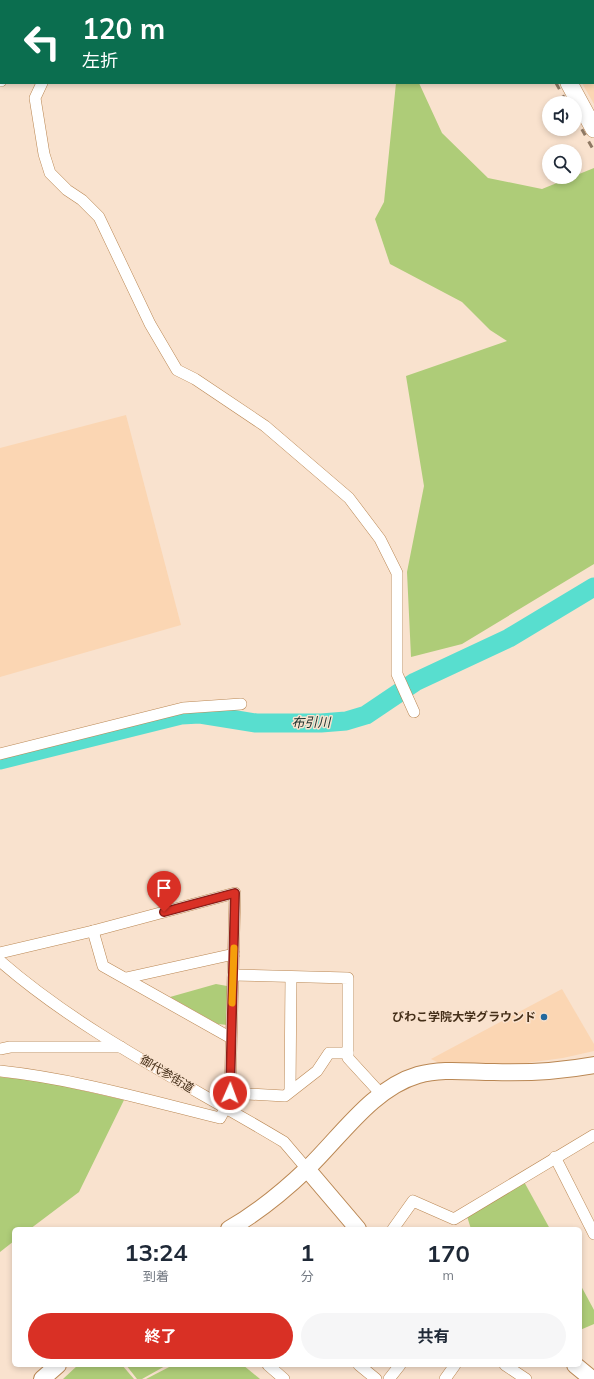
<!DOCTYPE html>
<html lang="ja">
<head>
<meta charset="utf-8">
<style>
  :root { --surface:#fff; --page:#f6f6f7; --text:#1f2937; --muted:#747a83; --accent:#d93025 }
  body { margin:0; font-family:Mulish,"Noto Sans JP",sans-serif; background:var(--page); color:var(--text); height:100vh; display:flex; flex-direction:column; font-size:15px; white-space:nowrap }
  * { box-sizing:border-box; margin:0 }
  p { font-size:13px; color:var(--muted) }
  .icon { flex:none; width:22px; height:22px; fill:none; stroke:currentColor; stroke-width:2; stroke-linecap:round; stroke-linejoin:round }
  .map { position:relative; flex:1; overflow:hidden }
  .drawer { position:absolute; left:12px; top:1227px; width:570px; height:140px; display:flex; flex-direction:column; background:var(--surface); border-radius:6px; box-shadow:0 2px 6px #0003 }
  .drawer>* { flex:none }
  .banner { position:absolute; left:0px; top:0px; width:594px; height:84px; box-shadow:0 2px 6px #0003; background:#0b6e4f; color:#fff; overflow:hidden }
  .fabs { position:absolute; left:542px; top:96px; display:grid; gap:8px }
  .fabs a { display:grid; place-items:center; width:40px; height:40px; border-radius:50%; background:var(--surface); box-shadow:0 2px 6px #0003; font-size:20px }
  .pin { position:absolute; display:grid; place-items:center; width:34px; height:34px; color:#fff; margin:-41px -17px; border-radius:50% 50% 50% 0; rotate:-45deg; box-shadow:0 0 4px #0007 }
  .pin .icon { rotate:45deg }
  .me { position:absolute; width:44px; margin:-22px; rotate:2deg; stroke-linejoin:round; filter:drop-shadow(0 0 3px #0008) }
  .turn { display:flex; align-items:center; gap:14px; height:84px; padding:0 16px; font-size:18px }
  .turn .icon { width:52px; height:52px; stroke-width:2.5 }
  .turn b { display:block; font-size:28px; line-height:34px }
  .eta { display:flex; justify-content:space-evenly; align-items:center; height:68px; text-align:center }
  .eta b { font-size:24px; font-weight:700; line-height:28px }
  .button { display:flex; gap:8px; margin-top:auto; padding:8px 16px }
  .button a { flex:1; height:46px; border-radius:24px; background:var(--accent); color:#fff; font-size:16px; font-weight:700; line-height:46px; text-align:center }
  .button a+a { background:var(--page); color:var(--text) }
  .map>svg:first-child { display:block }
  .built { fill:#fbd6b3 }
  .green { fill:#aecc78 }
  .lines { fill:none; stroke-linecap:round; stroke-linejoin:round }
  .river { stroke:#58decf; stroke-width:19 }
  .street-casing { stroke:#ba8753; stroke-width:12 }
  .secondary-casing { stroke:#ba8753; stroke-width:18 }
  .primary-casing { stroke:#ba8753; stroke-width:18 }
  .street { stroke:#fff; stroke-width:11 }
  .secondary { stroke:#fff; stroke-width:16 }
  .primary { stroke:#fff; stroke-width:17 }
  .rail { stroke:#8f7964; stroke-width:3; stroke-dasharray:7 7; stroke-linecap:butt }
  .route-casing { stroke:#8d1f18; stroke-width:10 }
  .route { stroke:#d93025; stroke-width:7 }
  .slow { stroke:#f59e0b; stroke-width:7 }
  .poi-dot { fill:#22689d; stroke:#f9e2ce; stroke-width:1.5 }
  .labels { text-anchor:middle; stroke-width:3; stroke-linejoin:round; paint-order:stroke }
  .poi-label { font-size:12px; font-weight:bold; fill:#452f19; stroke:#f9e2ce; text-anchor:end }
  .street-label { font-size:12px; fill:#452f19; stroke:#f9e2ce }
  .water-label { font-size:13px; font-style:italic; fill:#19302d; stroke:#f9e2ce }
</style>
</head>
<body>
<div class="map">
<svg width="594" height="1379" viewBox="0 0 594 1379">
  <rect width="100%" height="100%" fill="#f9e2ce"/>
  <!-- built -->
  <g class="built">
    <path d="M594,31V104L582,83H593Z"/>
    <path d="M126,415L181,625L0,677V448Z"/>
    <path d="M562,989L594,1044V1051L563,1058L498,1067L441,1064L431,1059Z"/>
  </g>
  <!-- green -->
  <g class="green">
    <path d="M396,83H419L442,133L488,178L542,189L594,168V564L462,644L411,657L407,572L424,486L406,376L507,341L490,330L462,302L390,264L375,219L384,202Z"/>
    <path d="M216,984L227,986V1025L218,1024L170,997Z"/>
    <path d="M0,1077L41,1081L124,1100L79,1192L30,1229H14V1241L0,1252Z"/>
    <path d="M522,1178L550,1229H471L466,1213Z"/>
    <path d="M580,1284L594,1310V1324L580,1330Z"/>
    <path d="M78,1365H122L134,1379H63Z"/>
    <path d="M126,1365H167L142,1379H137Z"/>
    <path d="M173,1365H243L260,1379H146Z"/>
  </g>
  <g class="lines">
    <!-- river -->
    <path class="river" d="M0,760L181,715L200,714L256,723H321L346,721L366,715L415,682L509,638L594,587"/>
    <defs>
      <g id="street">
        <path d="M0,81H1"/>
        <path d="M42,83L35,98L44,154L50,173L67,190L82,200L99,217L150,324L177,370L195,379L265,426L349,498L380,539L397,573V674L414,712"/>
        <path d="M0,754L183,708L241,704"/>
        <path d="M93,931L103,966L231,1038"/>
        <path d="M0,953L93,931L235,893L230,1093L225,1109L220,1118C147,1100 75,1079 0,1071"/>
        <path d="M0,961C85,1035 188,1084 284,1142L307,1169"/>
        <path d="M233,975L348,978V1058L381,1094"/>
        <path d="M126,978L234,954"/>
        <path d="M0,1049L10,1047H121"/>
        <path d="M290,1091L291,977"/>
        <path d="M230,1093L285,1096L317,1071L329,1053H348"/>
        <path d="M555,1157L594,1234"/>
        <path d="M393,1229L413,1201L454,1219L594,1135"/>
        <path d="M268,1365L284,1379"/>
        <path d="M359,1365L376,1379"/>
        <path d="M505,1365L526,1379"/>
        <path d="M389,1379L400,1365"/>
        <path d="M445,1379L455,1365"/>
      </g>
      <g id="secondary">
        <path d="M307,1169L358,1229"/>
        <path d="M229,1229C257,1213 284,1191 308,1168C341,1136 373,1088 418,1075C442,1068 469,1072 494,1072C528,1073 561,1071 594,1065"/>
        <path d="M575,1365L592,1379"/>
        <path d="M42,1379L58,1365"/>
      </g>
      <g id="primary">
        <path d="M527,0V1"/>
        <path d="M569,83L594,129"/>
      </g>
    </defs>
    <!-- street casing -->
    <use href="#street" class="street-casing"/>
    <!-- secondary casing -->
    <use href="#secondary" class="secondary-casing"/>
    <!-- primary casing -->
    <use href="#primary" class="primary-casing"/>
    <!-- street -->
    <use href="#street" class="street"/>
    <!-- secondary -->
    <use href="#secondary" class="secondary"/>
    <!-- primary -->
    <use href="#primary" class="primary"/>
    <!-- rail -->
    <g class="rail">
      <path d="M520,0V1"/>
      <path d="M556,83L567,103"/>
      <path d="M575,117L594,151"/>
    </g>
  </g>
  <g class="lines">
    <defs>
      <path id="route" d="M164,912L235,893L230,1093"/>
    </defs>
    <!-- route casing -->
    <use href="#route" class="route-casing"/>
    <!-- route -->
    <use href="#route" class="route"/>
    <!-- slow -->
    <path class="slow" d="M232,1003L234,948"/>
  </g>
  <!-- markers -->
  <circle class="poi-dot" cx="544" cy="1017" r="4"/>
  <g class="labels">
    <!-- poi labels -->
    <g class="poi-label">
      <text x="536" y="1021">びわこ学院大学グラウンド</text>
    </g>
    <!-- street labels -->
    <g class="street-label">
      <text transform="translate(167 1074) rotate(31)" y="4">御代参街道</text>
    </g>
    <!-- water labels -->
    <g class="water-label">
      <text transform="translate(311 722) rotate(-1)" y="5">布引川</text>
    </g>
  </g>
</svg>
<div class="fabs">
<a><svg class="icon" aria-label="sound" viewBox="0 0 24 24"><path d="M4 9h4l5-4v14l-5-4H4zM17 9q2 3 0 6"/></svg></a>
<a><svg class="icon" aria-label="search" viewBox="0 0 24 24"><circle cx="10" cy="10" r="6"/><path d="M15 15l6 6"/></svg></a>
</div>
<div class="pin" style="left:164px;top:912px;background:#d93025"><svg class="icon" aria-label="arrive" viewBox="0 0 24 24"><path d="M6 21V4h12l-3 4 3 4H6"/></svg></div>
<svg class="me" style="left:230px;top:1093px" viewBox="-20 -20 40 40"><circle r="17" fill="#d93025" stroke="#fff" stroke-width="3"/><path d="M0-11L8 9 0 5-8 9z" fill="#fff"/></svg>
<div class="banner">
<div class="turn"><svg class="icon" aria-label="left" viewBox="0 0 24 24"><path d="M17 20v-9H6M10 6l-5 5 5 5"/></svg><div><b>120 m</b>左折</div></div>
</div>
<section class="drawer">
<div class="eta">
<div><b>13:24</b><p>到着</p></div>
<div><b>1</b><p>分</p></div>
<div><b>170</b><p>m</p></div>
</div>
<div class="button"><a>終了</a><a>共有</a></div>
</section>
</div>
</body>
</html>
